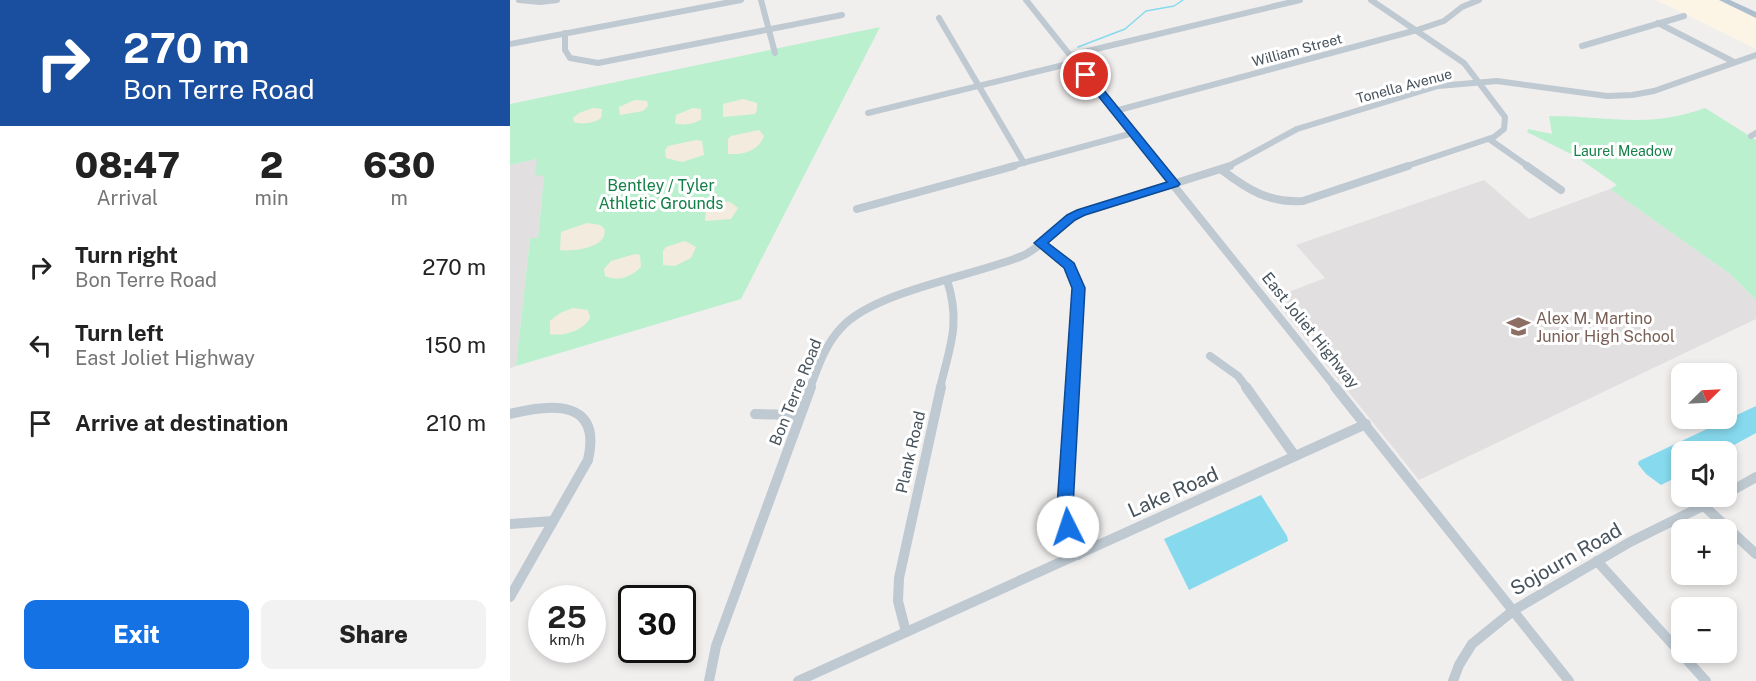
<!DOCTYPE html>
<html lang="en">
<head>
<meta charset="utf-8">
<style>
  :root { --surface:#fff; --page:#f2f2f2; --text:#222; --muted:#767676; --accent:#1472e4 }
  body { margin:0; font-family:"Public Sans",sans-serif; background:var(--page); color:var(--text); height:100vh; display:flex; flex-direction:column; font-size:22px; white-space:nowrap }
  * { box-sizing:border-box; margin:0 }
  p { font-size:20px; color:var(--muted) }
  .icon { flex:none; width:33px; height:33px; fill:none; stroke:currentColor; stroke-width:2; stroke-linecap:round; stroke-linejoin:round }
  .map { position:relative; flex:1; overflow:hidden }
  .panel { display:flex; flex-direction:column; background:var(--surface); width:510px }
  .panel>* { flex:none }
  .hud { background:#1a4fa0; color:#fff; overflow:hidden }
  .needle { width:39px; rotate:66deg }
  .controls { position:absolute; left:1161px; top:363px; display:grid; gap:12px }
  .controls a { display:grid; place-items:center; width:66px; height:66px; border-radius:12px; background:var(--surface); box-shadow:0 3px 9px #0003; font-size:30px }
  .speed { position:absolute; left:18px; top:585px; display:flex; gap:12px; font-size:30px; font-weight:700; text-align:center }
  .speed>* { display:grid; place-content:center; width:78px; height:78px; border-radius:50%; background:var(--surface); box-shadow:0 3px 9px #0003; line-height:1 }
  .speed small { font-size:15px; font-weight:400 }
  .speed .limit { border:3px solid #111; border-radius:9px; background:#fff; color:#111 }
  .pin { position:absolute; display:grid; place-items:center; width:51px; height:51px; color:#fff; margin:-26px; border:3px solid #fff; border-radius:50%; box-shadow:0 2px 6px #0007 }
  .me { position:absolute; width:66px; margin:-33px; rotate:356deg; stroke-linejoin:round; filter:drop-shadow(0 0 4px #0008) }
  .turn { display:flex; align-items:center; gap:21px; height:126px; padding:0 24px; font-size:27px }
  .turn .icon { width:78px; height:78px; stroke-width:2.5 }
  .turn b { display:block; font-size:42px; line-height:51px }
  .eta { display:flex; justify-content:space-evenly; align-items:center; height:102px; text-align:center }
  .eta b { font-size:36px; font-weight:800; line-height:42px }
  .action { display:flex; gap:12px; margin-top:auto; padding:12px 24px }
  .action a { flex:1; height:69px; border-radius:12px; background:var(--accent); color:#fff; font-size:24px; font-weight:800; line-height:69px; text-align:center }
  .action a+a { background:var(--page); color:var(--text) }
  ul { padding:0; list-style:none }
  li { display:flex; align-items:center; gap:18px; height:78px; padding:0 24px }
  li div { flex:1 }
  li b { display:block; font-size:22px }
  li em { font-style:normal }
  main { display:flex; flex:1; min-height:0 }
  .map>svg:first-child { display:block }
  .commercial { fill:#fcf5e6 }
  .education { fill:#e2dfe0 }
  .green { fill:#bbf0ce }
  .sand { fill:#f3ecde }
  .water { fill:#87daee }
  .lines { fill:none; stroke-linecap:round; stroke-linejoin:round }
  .stream { stroke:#87daee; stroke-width:1.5 }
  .minor-far2 { stroke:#bec9d1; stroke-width:6 }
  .minor-far1 { stroke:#bec9d1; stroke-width:8 }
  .minor { stroke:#bec9d1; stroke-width:10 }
  .primary { fill:#adbece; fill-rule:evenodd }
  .route { fill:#1472e4; stroke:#0d4a94; stroke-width:1.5 }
  .labels { text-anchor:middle; stroke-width:6; stroke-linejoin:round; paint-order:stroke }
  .far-street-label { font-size:14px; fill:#46525c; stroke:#fff }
  .far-park-label { font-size:14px; fill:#147f48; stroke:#fff }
  .park-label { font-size:16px; fill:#147f48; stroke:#fff }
  .education-label { font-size:16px; fill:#785e54; stroke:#fff; text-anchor:start }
  .street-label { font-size:16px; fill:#46525c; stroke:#fff }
  .near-street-label { font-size:20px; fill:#46525c; stroke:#fff }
</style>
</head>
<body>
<main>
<section class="panel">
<div class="hud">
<div class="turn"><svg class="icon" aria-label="right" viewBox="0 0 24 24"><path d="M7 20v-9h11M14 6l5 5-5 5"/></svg><div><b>270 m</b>Bon Terre Road</div></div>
</div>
<div class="eta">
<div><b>08:47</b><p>Arrival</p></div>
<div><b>2</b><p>min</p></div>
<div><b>630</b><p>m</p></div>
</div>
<ul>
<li><svg class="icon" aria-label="right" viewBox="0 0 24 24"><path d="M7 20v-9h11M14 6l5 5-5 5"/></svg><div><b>Turn right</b><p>Bon Terre Road</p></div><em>270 m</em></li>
<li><svg class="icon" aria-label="left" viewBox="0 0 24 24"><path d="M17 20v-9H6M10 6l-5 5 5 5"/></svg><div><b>Turn left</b><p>East Joliet Highway</p></div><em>150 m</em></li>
<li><svg class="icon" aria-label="arrive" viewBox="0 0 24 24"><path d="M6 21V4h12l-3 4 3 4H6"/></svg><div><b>Arrive at destination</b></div><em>210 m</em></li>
</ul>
<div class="action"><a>Exit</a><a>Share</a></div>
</section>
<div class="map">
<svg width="1246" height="681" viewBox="0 0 1246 681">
  <rect width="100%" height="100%" fill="#f1eeee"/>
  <!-- commercial -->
  <path class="commercial" d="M1146,0H1209L1246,17V49Z"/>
  <!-- education -->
  <g class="education">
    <path d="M27,159L34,176L28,238H20L6,366L0,368V165Z"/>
    <path d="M974,180L1019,219L1100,189L1220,274L1246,300V319L909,480L763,298L815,278L786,245Z"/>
  </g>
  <!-- green -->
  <g class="green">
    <path d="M370,27L231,299L6,366L20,238H28L34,176L25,175L27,159L0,165V104Z"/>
    <path d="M1195,108L1246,140V300L1220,274L1100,189L1107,185L1067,157L1017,132L1018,129L1042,134L1039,116C1097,116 1137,129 1195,108Z"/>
  </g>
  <!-- sand -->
  <g class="sand">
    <path d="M233,99L247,103V110L245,114L213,117V104Z"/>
    <path d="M125,100L137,101L138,106L133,111L110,115L109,107Z"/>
    <path d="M83,108L92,109L91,118C84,123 72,125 64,122L63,118L69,113Z"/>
    <path d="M183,108L191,109V119C185,124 173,126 165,123L166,115Z"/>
    <path d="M249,130L254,136C249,151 232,155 218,154V139L221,136Z"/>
    <path d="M186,140L192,141L194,155L172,162L156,158L155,150L158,146Z"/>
    <path d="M220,202L228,208L221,219L195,221L196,210C203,204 211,202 220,202Z"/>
    <path d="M77,223L90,225L94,228C100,247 64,252 50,250L51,232Z"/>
    <path d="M175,241L186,247L181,258L165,266L153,265V251L156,247Z"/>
    <path d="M125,254L130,255L131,267C121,277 108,282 95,276L94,269L101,261Z"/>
    <path d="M63,308L78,310L80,318C74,330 53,337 40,334V321L50,313Z"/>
  </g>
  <!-- water -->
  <g class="water">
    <path d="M1246,406V433L1213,451L1172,452L1171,475L1151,485L1136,474L1128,464L1129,461Z"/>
    <path d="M751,495L777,536L778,541L679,590L654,539Z"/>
  </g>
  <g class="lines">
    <!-- stream -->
    <path class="stream" d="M568,47L615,29L636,11L664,6L673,0"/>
    <!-- minor-far2 -->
    <g class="minor-far2">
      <path d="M9,0L30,2L47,0"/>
      <path d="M251,0L265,53"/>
      <path d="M516,0L649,167"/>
      <path d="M861,0L954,63L995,117L994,129L984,137L894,167"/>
      <path d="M429,18L514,163"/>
      <path d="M1148,23L1224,62"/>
      <path d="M55,33V50L60,58L88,63L332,15"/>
      <path d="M0,44L231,0"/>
      <path d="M1072,46L1174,16"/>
      <path d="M561,55L790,0"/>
      <path d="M605,111L907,30L934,21L952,7L969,0"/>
      <path d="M358,113L566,62"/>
      <path d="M1241,136L1246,133"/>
      <path d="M979,139L1019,167"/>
      <path d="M498,167L623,133"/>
      <path d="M717,167L787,129L928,86L987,81L1097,96L1122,95L1144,91L1246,55"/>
    </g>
    <!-- minor-far1 -->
    <g class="minor-far1">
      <path d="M648,166L826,388"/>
      <path d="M1017,166L1051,190"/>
      <path d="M712,170C738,190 759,203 793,201L898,166"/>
      <path d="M347,209L504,166"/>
      <path d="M530,243L560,266L569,288L563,388"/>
      <path d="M700,356L728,376L737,388"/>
      <path d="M300,388C308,367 315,345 331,328C364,291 464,276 512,256C531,248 551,224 571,213L720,166"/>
      <path d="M430,388C440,346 451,323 437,280"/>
    </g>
    <!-- minor -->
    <g class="minor">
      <path d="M563,387L555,507L558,527L568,555"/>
      <path d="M736,387L785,456"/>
      <path d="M825,387L1059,681"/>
      <path d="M0,414C43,403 92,400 78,460L0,597"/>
      <path d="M245,414L290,415"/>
      <path d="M1216,494L1246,477"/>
      <path d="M1193,505L1246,554"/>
      <path d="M0,524L43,521"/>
      <path d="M1087,561L1196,681"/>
      <path d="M396,632L388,601L389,578L431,387"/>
      <path d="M199,681L206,646L301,387"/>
      <path d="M288,681L856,424"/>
      <path d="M943,681L949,665L962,644L1004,610L1120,542L1213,496"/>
    </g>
    <!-- primary -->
    <path class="primary" d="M1209,0H1220L1246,12V18Z"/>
  </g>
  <!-- route -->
  <path class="route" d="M573,73H580L670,184L668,186L575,215L565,220L538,243L564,263L575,288L563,507L566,527L564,533L558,535L552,533L547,507L562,288L554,268L524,243L557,215L567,210L657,182L573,77Z"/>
  <!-- icons -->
  <defs>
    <symbol id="school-bare" viewBox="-9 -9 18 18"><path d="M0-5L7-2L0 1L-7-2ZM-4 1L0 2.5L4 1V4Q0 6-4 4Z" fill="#8d6e63" stroke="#fff" stroke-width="2.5" paint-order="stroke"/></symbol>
  </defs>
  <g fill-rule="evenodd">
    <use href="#school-bare" x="992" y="310" width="33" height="33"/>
  </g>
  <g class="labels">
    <!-- far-street labels -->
    <g class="far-street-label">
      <text transform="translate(787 50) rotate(-15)" y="5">William Street</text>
      <text transform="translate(894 86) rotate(-15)" y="5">Tonella Avenue</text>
    </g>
    <!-- far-park labels -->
    <g class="far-park-label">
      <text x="1113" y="156">Laurel Meadow</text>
    </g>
    <!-- park labels -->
    <g class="park-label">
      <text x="151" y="191">Bentley / Tyler<tspan x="151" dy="18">Athletic Grounds</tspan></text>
    </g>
    <!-- education labels -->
    <g class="education-label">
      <text x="1026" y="324">Alex M. Martino<tspan x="1026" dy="18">Junior High School</tspan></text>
    </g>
    <!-- street labels -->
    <g class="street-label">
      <text transform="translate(801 330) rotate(51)" y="6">East Joliet Highway</text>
      <text transform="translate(285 392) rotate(-68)" y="6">Bon Terre Road</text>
      <text transform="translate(400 452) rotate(-77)" y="6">Plank Road</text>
    </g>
    <!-- near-street labels -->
    <g class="near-street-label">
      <text transform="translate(663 492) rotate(-24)" y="7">Lake Road</text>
      <text transform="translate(1056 559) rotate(-30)" y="7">Sojourn Road</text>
    </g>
  </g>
</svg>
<div class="controls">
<a><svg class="needle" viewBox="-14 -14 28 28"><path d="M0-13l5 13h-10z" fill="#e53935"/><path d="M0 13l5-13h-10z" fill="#767676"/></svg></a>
<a><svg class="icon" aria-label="sound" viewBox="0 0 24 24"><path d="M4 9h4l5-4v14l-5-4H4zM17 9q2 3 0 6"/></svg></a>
<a>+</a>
<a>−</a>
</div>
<div class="speed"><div>25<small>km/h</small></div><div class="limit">30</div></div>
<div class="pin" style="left:576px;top:75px;background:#d93025"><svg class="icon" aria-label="arrive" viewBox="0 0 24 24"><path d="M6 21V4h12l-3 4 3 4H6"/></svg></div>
<svg class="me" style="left:558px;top:527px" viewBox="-20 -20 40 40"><circle r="19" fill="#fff"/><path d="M0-13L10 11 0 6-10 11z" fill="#1472e4"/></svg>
</div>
</main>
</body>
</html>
